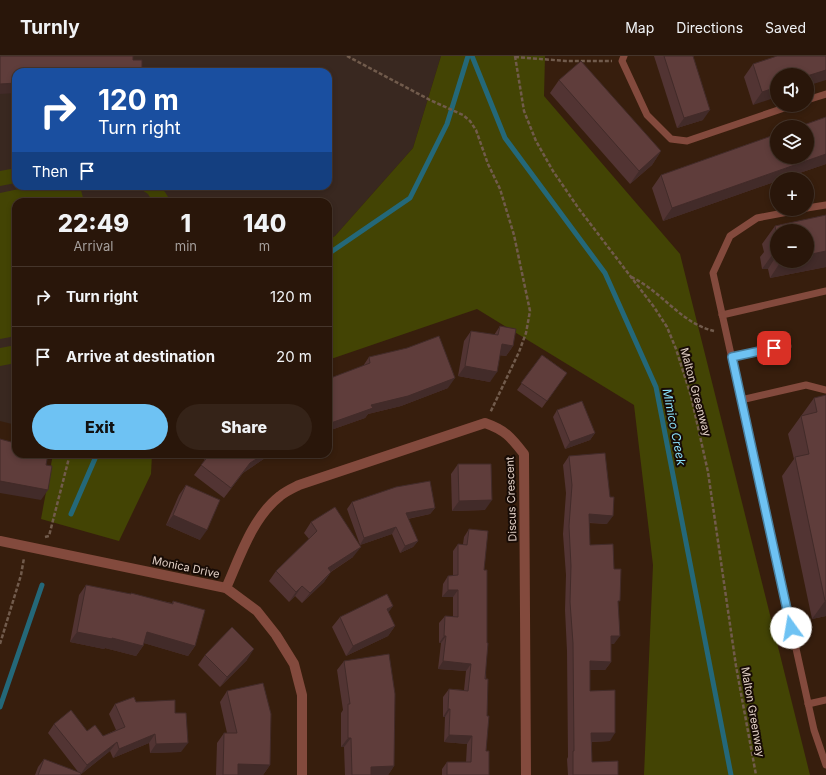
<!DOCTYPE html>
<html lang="en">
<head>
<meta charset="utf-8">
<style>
  :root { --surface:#29160a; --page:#352318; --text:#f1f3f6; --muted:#a59f9c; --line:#45352b; --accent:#6ec2f3 }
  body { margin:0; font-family:Inter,sans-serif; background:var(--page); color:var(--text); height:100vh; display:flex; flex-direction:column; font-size:15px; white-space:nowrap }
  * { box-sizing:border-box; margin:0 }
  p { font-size:13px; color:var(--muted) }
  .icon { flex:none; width:22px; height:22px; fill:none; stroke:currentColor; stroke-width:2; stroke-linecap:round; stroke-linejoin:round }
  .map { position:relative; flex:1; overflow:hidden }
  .sheet { position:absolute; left:12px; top:142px; width:320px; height:260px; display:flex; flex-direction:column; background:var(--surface); border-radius:12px; box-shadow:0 2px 6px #0003,0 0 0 1px var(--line) }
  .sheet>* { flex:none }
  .top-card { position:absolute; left:12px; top:12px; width:320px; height:122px; border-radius:12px; box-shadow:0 2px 6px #0003,0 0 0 1px var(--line); background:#1a4fa0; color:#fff; overflow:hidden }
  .tools { position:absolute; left:770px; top:12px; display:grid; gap:8px }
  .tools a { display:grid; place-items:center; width:44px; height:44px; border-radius:50%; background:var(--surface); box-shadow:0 2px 6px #0003,0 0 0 1px var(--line); font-size:20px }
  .pin { position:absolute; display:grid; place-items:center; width:34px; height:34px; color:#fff; margin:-17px; border-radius:8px; box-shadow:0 2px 6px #0006 }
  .me { position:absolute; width:44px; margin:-22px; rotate:347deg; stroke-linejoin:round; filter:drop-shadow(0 0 3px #0008) }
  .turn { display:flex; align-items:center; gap:14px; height:84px; padding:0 20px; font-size:18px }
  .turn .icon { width:52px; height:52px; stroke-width:2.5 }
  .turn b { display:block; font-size:28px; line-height:34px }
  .then { display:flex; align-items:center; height:38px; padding:0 20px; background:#0003; gap:8px; font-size:15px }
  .eta { display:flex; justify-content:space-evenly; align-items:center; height:68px; text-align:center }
  .eta b { font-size:24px; font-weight:800; line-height:28px }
  .cta { display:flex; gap:8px; margin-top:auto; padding:8px 20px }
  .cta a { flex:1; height:46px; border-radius:24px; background:var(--accent); color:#111; font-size:16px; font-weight:800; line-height:46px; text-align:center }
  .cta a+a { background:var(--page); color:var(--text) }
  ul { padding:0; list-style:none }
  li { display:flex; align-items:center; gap:12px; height:60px; padding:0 20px; border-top:1px solid var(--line) }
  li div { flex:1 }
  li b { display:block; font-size:15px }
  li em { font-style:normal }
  header { display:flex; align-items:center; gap:24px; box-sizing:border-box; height:56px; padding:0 20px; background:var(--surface); border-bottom:1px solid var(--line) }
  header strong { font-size:19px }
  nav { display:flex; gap:22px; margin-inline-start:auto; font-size:14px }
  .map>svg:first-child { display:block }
  .education { fill:#392820; fill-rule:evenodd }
  .green { fill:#434404 }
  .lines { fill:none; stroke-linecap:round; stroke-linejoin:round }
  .stream { stroke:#246879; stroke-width:5 }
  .path { stroke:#715b4c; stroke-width:2.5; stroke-dasharray:4 2; stroke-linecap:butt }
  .lane { stroke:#834a3d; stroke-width:7 }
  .street { stroke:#834a3d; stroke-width:10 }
  .wall { fill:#523433; fill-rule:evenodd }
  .shaded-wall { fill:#422b29 }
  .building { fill:#5f3d3b; stroke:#422b29 }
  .route-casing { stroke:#487e9e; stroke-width:10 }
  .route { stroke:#6ec2f3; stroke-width:7 }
  .labels { text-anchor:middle; stroke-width:4; stroke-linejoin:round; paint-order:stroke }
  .street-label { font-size:11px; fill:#e4d2c8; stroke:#170b05 }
  .water-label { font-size:12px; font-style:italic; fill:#8be1fa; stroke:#170b05 }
</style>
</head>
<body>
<header>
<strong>Turnly</strong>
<nav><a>Map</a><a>Directions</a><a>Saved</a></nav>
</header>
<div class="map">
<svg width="826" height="719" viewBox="0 0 826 719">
  <rect width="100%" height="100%" fill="#371e0d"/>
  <!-- education -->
  <path class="education" d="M0,0H441L413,92L335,180L328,184V146H16V369L0,365ZM16,16H328V130H16Z"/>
  <!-- green -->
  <g class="green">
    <path d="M441,0H545L544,40L680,198L810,719H644L653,509L634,349L477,253L328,304V184L335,180L413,92Z"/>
    <path d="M16,112V127L0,130V115Z"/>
    <path d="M33,130H80L84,146H16V280L0,283V137Z"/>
    <path d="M136,130H159L165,136L171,146H153L148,138Z"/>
    <path d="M16,289V307L0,310V292Z"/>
    <path d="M53,398H152L151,418L119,485L41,463Z"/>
  </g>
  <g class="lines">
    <!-- stream -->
    <g class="stream">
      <path d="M472,0L505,82L605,217L656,331L731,719"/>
      <path d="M328,198L410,142L447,68L468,0"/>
      <path d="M71,458L97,398"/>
      <path d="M0,651L42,529"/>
    </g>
    <!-- path -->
    <g class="path">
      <path d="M347,0L430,44L463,59L470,65L476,74L488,108L500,133L514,179L530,255L526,277L519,296L490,357"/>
      <path d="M515,0L524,55L536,85L553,115L579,153L654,251L667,271L676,293L691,340L708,416L736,610L756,719"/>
      <path d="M515,1L566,5H612"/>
      <path d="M631,221C662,235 680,267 714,275"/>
      <path d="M45,481L49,480L70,398"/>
      <path d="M0,588L21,519L24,502"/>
    </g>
    <!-- lane -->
    <g class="lane">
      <path d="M624,0L622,5L647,59L671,83L687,85L793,49"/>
      <path d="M807,44L826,38"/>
      <path d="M807,152L826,149"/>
      <path d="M804,153L757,162L730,180L713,217L814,674L826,709"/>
      <path d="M722,259L826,235"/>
      <path d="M732,301L788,290"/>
      <path d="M741,344L806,329L826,334"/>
      <path d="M808,648L826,644"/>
    </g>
    <!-- street -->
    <g class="street">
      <path d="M0,485L226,532L257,555L276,579L294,608L302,639V719"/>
      <path d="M226,532C240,501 252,462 280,440C286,435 293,432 299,429L485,367C505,374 511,381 524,398L526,719"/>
    </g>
  </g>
  <!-- wall -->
  <g class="wall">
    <path d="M654,0H693L703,64L677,72Z"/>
    <path d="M826,0L753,49L744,21L753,8Z"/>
    <path d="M559,24L661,95L652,109L630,128L550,37Z"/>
    <path d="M826,61V108L782,123H777V125L663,165L652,132L661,119Z"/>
    <path d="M826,159V211L770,222L768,213H762L760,201L764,196L762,188L775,170ZM777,175H807V205H777Z"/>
    <path d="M500,270L513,290L506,300L500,299L490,326L458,320L464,285L471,275L494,279Z"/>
    <path d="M542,299L567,317L542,352L517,334Z"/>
    <path d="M369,301L448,332L401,350L368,358L365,362L328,375V323L363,310Z"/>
    <path d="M826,339V560L812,563L782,420L794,403L788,378L814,342Z"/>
    <path d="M557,354L595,377L590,384L565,393L553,361Z"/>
    <path d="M205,398H271L243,417L224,442L194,419L205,404L202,402Z"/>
    <path d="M569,400L607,468L589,467L590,489L614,513L618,548L614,588H611V606L605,614H590V635L610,685L592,686V706L618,719H568L567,703L568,701L567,595L565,554L566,519L563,478L566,437L563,409Z"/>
    <path d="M458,408L485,454L452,455L451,418Z"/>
    <path d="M186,429L200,484L166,469L179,439Z"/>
    <path d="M352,446L435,452L430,458L408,463L418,485L413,491L400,497L392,478L360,489L347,453Z"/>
    <path d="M311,466L353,501L331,516L324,526L302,547L295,540L289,546L269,525L276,515L309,483L304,477Z"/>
    <path d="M469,473L484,514L487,660L486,695L489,719H442V713L447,706H466L467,688L444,686L445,661H443V641L449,633L464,634L466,615L438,613L441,587H439V567L445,560H453V541H442L443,528L448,520H453V495L458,488H463L464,481Z"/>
    <path d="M86,529L172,547L173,545L195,590L188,600L144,587L143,590L136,600L105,592L104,593L70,586L79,539Z"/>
    <path d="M393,550L388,556L395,570L388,580L346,600L332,571L340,561Z"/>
    <path d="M205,599L247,604L220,631L198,609Z"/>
    <path d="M344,605L394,710L388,719H345L344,691H341V657L343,654L337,614Z"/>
    <path d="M227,635L270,709L263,719H216L217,687L224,677H227L220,646Z"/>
    <path d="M136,646L175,657L181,696L150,697L149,687L113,702L110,695L80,719H35L38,711L44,703L79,717L48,677L54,668L87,675L103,680L116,674L109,658L115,648Z"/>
  </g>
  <!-- shaded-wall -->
  <g class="shaded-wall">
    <path d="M826,14V24L807,30V20Z"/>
    <path d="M16,27V37L0,38V28Z"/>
    <path d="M777,31V41L753,49L762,36Z"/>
    <path d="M710,54L703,64L677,72L684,62Z"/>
    <path d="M661,95L652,109L630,128L639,115Z"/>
    <path d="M826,98V108L782,123H777V125L663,165L672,152Z"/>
    <path d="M775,195H777V199L768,213H762Z"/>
    <path d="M826,195V211L770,222L781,205H807V199Z"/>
    <path d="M502,288L513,290L506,300L495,299Z"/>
    <path d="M465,310L497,316L490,326L458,320Z"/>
    <path d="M455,322L448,332L401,350L368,358L365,362L328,375V368L371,349Z"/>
    <path d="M595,377L590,384L565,393L570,386Z"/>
    <path d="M264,398H271L243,417L224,442L250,407Z"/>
    <path d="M0,425L48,434L41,444L0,437Z"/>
    <path d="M492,444L485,454L452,455L459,445Z"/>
    <path d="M435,452L430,458L401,464L406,457Z"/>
    <path d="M589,458L613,460L607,468L583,466Z"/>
    <path d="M173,459L207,474L200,484L166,469Z"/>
    <path d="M396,471L392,478L360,489L364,482Z"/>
    <path d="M418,485L413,491L400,497L405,490Z"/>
    <path d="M361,491L353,501L321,522L328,512Z"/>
    <path d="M331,516L324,526L302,547L310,537Z"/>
    <path d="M302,530L295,540L289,546L296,536Z"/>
    <path d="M448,534H458L453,541H442Z"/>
    <path d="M826,544V560L812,563L825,545Z"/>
    <path d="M393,550L386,560L387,553Z"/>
    <path d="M395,570L388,580L346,600L353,590Z"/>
    <path d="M77,576L112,582L143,590L136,600L105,592L104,593L70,586Z"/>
    <path d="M147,576L195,590L188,600L140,586Z"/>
    <path d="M444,580H446L441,587H439Z"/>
    <path d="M611,580H620L614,588H605Z"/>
    <path d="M254,593L247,604L220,631L227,621Z"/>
    <path d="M443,605L471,608L466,615L438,613Z"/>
    <path d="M590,605L611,606L605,614H585Z"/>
    <path d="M448,653H450L445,661H443Z"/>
    <path d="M591,677H615L610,685L586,686Z"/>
    <path d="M155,678L149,687L113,702L119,693Z"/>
    <path d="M449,679L472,680L467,688L444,686Z"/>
    <path d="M348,682H351L344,691H341Z"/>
    <path d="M117,686L110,695L80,719L87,709Z"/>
    <path d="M188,687L181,696L150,697L156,688Z"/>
    <path d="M238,708L270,709L263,719H231Z"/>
    <path d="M394,710L388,719H365L371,711Z"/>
  </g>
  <!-- building -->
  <g class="building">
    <path d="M0,0H133V4H142V16H16V27L0,28Z"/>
    <path d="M664,0H693L710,54L684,62Z"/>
    <path d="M777,0H826V14L807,20V19H777V31L762,36L753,8Z"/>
    <path d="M581,5L661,95L639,115L559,24Z"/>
    <path d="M826,61V98L672,152L661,119L777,78V101H807V71H798Z"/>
    <path d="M826,159V195L807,199V175H777V180L775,170Z"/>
    <path d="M777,182V195H775L773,183Z"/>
    <path d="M500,270L516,273L513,290L502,288L497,316L465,310L471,275L498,279Z"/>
    <path d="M439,280L455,322L408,340L371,349L373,352L328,368V323L370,307L369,301L407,292Z"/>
    <path d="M542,299L567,317L547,345L521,327Z"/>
    <path d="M826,339V544L825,545L795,401L809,398L801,360L817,356L814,342Z"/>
    <path d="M582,345L595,377L570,386L557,354Z"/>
    <path d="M0,383L15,387V386H16V398H48L46,409L52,410L48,434L0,425Z"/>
    <path d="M605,397L610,441H614L613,460L589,458L590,489L613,488L614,513H621L620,545H618L620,580H611V606L590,605V635L615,634V677H591L592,706L618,705V719H573V695H574L573,587L570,546L571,510L569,470L572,429L569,400Z"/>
    <path d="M210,398H264L250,407L231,432L201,409Z"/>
    <path d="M458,408H491L492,444L459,445Z"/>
    <path d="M430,425L435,452L406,457L418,485L405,490L396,471L364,482L352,446L396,431Z"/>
    <path d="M186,429L220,444L207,474L173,459Z"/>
    <path d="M335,451L361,491L328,512L331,516L310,537L302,530L296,536L276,515L317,475L311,466Z"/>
    <path d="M469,473L488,475L484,514H487V587H488L485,623H488L487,660H489L486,695H489V719H447V706H471L472,680L449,679L450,653H448L449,633L468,635L471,608L443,605L446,580H444L445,560L458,561V534H448V520L458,519V488L467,489Z"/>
    <path d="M86,529L131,538V537L173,548V545L205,554L195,590L147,576L143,590L112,582V583L77,576Z"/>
    <path d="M387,538L393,550L387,553L395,570L353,590L340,561Z"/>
    <path d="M232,571L254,593L227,621L205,599Z"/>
    <path d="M389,598L395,638L394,710L371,711V719H352L351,682H348V648H350L344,605Z"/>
    <path d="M263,627L271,658L270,709L238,708V719H223L224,677H237L227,635Z"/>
    <path d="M134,641L136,646L175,644V657H186L188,687L156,688L155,678L119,693L117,686L87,709L54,668L71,654L87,675L95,669L103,680L125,671L115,648Z"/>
    <path d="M44,703L81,717L80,719H38Z"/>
  </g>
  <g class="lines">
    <defs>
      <path id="route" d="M774,292L732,301L791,572"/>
    </defs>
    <!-- route casing -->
    <use href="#route" class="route-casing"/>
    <!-- route -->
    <use href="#route" class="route"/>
  </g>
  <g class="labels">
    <!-- street labels -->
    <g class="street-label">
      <text transform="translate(696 336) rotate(75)" y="4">Malton Greenway</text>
      <text transform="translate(511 443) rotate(-92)" y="4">Discus Crescent</text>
      <text transform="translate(186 511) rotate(12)" y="4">Monica Drive</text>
      <text transform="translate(753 656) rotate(80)" y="4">Malton Greenway</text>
    </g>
    <!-- water labels -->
    <g class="water-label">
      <text transform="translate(674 371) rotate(79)" y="4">Mimico Creek</text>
    </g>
  </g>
</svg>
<div class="tools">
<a><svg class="icon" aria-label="sound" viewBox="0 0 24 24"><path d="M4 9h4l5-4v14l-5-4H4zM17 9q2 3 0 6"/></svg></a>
<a><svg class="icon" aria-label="layers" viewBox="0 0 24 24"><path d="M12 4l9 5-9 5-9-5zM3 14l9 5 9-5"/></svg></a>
<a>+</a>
<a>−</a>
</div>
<div class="pin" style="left:774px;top:292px;background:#d93025"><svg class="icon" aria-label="arrive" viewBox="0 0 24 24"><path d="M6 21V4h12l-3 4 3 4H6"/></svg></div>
<svg class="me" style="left:791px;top:572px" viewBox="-20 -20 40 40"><circle r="19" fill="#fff"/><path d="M0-13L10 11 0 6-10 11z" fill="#6ec2f3"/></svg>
<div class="top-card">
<div class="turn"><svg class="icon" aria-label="right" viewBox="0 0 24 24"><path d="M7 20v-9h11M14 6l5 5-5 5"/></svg><div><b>120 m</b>Turn right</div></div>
<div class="then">Then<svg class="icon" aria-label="arrive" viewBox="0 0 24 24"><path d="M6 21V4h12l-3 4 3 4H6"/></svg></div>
</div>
<section class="sheet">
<div class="eta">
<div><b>22:49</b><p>Arrival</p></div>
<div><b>1</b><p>min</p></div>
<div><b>140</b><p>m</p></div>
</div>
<ul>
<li><svg class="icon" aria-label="right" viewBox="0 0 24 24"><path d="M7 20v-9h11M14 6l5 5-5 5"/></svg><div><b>Turn right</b></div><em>120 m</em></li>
<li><svg class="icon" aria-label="arrive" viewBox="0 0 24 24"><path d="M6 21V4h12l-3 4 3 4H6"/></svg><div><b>Arrive at destination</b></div><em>20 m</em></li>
</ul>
<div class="cta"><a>Exit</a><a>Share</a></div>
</section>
</div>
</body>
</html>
